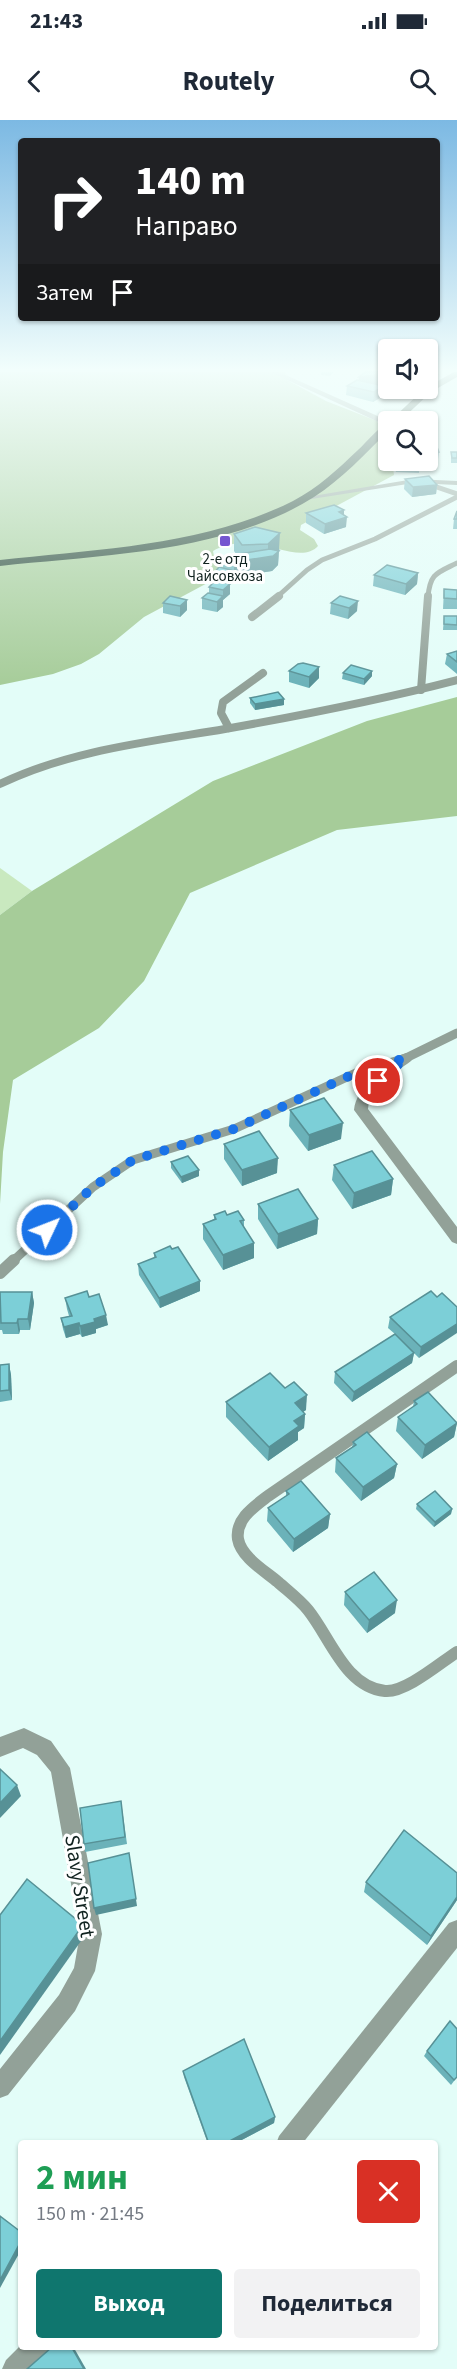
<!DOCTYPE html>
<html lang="ru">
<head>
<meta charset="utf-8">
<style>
  :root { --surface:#fff; --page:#f2f2f3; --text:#1f2937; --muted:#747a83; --accent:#0f766e }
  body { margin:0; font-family:"Source Sans 3",sans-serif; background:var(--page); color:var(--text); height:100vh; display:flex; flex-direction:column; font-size:22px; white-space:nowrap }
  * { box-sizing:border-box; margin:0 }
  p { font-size:20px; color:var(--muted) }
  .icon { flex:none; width:33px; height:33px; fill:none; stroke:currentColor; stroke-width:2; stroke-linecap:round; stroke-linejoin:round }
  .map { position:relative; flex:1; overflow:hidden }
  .details { position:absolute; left:18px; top:2020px; width:420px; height:210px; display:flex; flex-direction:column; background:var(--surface); border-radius:6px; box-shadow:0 2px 4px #0004 }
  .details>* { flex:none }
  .guide { position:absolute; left:18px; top:18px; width:422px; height:183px; border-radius:6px; box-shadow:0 2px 4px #0004; background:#202124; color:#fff; overflow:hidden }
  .tools { position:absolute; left:378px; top:219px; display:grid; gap:12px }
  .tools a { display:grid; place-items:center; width:60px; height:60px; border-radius:6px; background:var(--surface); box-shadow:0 2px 4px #0004; font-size:30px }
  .pin { position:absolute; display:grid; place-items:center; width:51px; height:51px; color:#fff; margin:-26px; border:3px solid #fff; border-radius:50%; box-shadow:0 2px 6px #0007 }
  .me { position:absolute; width:66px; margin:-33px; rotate:47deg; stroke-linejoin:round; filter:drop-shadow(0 0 4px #0008) }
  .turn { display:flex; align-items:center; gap:21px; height:126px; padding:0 18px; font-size:27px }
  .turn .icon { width:78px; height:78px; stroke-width:2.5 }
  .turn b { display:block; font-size:42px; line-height:51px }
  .then { display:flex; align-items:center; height:57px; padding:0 18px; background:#0003; gap:12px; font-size:22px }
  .round { display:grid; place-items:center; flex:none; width:63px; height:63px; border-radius:6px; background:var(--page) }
  .headline { display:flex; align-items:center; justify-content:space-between; height:102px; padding:0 18px }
  h1 { font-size:36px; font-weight:700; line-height:45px; color:#1e9e55 }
  .primary-button { display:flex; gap:12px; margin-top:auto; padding:12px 18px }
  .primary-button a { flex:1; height:69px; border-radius:6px; background:var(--accent); color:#fff; font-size:24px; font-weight:700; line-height:69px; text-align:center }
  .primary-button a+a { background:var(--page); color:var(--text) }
  .status { display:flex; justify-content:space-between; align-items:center; height:42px; padding:0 30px; background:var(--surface); direction:ltr }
  .status svg { height:16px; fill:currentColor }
  header { display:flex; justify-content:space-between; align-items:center; height:78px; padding:0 18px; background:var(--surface); font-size:27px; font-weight:700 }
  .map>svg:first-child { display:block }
  .green { fill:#c9e9bf }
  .forest { fill:#a6cc99 }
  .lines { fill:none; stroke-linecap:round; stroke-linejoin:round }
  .lane-far3 { stroke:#92a198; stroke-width:5 }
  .lane-far2 { stroke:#92a198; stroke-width:8 }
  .lane-far1 { stroke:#92a198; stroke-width:9 }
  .lane { stroke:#92a198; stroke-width:12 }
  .street { fill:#92a198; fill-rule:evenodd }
  .highway { fill:#234332; fill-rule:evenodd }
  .wall { fill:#6bb2b9 }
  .shaded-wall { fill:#579196 }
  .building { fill:#7ccfd7; stroke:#579196; stroke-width:1.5 }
  .route { stroke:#1a73e8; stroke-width:10; stroke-dasharray:0 18 }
  .poi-dot { fill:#7456d0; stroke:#fff; stroke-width:2 }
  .labels { text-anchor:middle; stroke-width:6; stroke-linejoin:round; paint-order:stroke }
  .far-poi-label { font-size:15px; fill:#10221f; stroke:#fff }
  .near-street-label { font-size:21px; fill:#10221f; stroke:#fff }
</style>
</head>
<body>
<div class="status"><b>21:43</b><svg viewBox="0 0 49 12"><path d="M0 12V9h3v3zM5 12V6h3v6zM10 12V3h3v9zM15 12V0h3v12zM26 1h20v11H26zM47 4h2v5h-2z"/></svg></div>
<header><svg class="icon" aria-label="back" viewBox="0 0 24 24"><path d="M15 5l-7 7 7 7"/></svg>Routely<svg class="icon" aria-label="search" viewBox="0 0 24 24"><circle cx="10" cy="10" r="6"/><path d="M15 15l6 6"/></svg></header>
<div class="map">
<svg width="457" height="2249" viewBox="0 0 457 2249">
  <rect width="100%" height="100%" fill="#e3fdf8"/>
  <!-- green -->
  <path class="green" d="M0,748L32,771L0,795Z"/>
  <!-- forest -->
  <g class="forest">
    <path d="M0,252H285L287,260L326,281L377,301L388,326V340L392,341L394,355L301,405L300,410L314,419L318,426C298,448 252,407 213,431L214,436L220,441L219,452L213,460L144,497L99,534L81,544L53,554L0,565Z"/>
    <path d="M457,577V696L337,710L190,773L144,861L99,908L13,960L3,1032L0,1084V795L32,771L213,661L367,601Z"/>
  </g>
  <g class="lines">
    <!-- lane-far3 -->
    <g class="lane-far3">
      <path d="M380,269L388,265"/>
      <path d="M425,363L457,374"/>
      <path d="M277,477L307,450L322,440L375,419L457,377"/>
      <path d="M428,477C430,453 437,453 457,443"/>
    </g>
    <!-- lane-far2 -->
    <g class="lane-far2">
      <path d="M252,497L279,476"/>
      <path d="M421,570L428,476"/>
      <path d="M229,608L221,593L223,582L263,553"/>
      <path d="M0,664C71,630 148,622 225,609C303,595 380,580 457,560"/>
    </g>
    <!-- lane-far1 -->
    <path class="lane-far1" d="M13,1141L93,1067L133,1040L234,1009L358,952L406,938L457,913"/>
    <!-- lane -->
    <g class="lane">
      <path d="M0,1153L14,1140"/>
      <path d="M457,1246L268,1376C255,1386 235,1399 238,1419C241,1437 265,1451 278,1462C288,1471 300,1480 308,1490C330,1517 345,1567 385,1571C405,1573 440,1543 457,1532"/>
    </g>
    <!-- street -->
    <g class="street">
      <path d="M270,252H279L391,302H388V305H385Z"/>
      <path d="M414,359L457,361V365L414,363L305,380L301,378Z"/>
      <path d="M406,933L411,935L413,938L411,941C394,954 370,966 368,989L457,1107V1124L452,1122L354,990C356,968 385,940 406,933Z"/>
      <path d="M24,1608L51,1621L70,1648L102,1814L95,1851L75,1891L8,1975L0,1978V1949L59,1875L74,1848L80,1814L51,1652L37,1635L23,1628L0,1637V1617Z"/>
      <path d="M457,1800V1828L302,2024H276L279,2016L449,1803Z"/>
      <path d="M21,2225V2228H49L45,2237L33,2249H2L6,2240Z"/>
    </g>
    <!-- highway -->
    <g class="highway">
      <path d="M454,252H457V257L431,272L399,302H389L425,268Z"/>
      <path d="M388,303V311C365,334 342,359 314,377C226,433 101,435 0,446V440C99,429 203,426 293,381C318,368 338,349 358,330C367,322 377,308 388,303Z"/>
    </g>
  </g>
  <!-- wall -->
  <g class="wall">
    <path d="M321,252H334L330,256L321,255Z"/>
    <path d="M388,255L376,264L383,276L373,282L346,275L347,266L358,260Z"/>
    <path d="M428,322L439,332L437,346H420L419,340H428Z"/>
    <rect x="451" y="332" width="6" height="11"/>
    <path d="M394,340H418L419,348V353L396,352Z"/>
    <path d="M405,359L437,365L436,374L412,377L404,369Z"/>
    <path d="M457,391V409H453L454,399Z"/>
    <path d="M306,393L344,395L346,407L324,414L306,403Z"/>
    <path d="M255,407L280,430L279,431L278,445L272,451L234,457L231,456V460L228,463L230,474L223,480V487L217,492L202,489V478L209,473V467L214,462V453L223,448V440L236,434L234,431V414Z"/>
    <path d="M418,453L417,464L405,475L373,466L374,455Z"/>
    <path d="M444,469L457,470V489H443Z"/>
    <path d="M340,476L357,491L348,499L330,494L331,483Z"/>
    <path d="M187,480V490L180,497L163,493V483Z"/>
    <path d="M444,496H457V510H443Z"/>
    <path d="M457,531V554L445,544L447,534Z"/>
    <path d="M289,551L319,558L309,568L289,562Z"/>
    <path d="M372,551V556L364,565L342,559L343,553Z"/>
    <path d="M250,578L284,585L255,590L250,583Z"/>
    <path d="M290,990L341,1019L308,1031L289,1006Z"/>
    <path d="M224,1024L277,1053L242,1066L224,1039Z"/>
    <path d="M171,1042L199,1050V1056L182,1063L171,1048Z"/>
    <path d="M334,1045L393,1059L391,1075L352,1089L332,1060Z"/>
    <path d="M258,1084L318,1099L317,1114L277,1129L258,1099Z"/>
    <path d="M214,1095H227L244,1100V1107L254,1138L223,1150L203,1119V1104L214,1099Z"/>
    <path d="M154,1133L200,1171L160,1188L139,1155L138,1144L154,1138Z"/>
    <path d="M0,1172H32L34,1183L30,1210H20L19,1214H3L2,1210H0Z"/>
    <path d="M89,1177L108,1205L96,1209V1213L82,1217L80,1214L66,1218L63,1209L61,1198L69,1196L67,1189L65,1178Z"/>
    <path d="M437,1177L419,1238L414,1233L412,1243L352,1282L334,1263L335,1252L395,1214L388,1208L390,1197Z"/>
    <path d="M9,1244L11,1255L12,1280L0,1282V1245Z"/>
    <path d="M414,1281L457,1302L454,1317L422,1339L396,1311L398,1297L413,1287Z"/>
    <path d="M226,1282L306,1290L303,1292L305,1294L304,1308L298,1312V1320L268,1341L226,1297Z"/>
    <path d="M353,1322L397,1344L394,1358L361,1381L335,1352L336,1338L352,1328Z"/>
    <path d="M286,1371L330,1394L328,1408L293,1432L267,1401L268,1388L286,1376Z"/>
    <path d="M417,1384L452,1389L451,1394L434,1407L416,1389Z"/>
    <path d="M345,1472L395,1493L367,1513L344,1485Z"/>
    <path d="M121,1681L127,1724L85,1732L84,1724Z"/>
    <path d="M457,1753V1780L427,1825L364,1772L366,1762Z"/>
    <path d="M427,1931L457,1957L451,1965L424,1936Z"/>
    <path d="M183,1951L275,1997L274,2003L234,2024H208L184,1957Z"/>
  </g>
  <!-- shaded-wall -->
  <g class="shaded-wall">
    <path d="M381,252H388V255L376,265L358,266L359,257Z"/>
    <path d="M384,266L383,276L373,282L374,272Z"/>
    <path d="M437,365L436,374L412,377L413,367Z"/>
    <path d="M344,390V398L347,397L346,407L324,414L325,404L339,392Z"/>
    <path d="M280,413L278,445L272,451L234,457V442L268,437V424Z"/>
    <path d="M231,450V460L225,466V455Z"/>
    <path d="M418,453L417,464L405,475L406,464Z"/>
    <path d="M230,464V474L223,480V470Z"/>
    <path d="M223,476V487L217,492V482Z"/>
    <path d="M187,480V490L180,497V486Z"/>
    <path d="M358,481L357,491L348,499L349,488Z"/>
    <path d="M319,547V558L309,568V557Z"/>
    <path d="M372,551V556L364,565V559Z"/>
    <path d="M284,579V585L255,590V584Z"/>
    <path d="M343,1003L341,1019L308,1031L309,1015Z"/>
    <path d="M278,1038L277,1053L242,1066V1050Z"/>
    <path d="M199,1050V1056L182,1063L181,1057Z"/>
    <path d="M393,1059L391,1075L352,1089L354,1073Z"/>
    <path d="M318,1099L317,1114L277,1129L278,1114Z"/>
    <path d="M254,1123V1138L223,1150V1135Z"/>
    <path d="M200,1161V1171L160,1188L159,1178Z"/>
    <path d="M32,1172L34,1183L30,1210L28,1199Z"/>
    <path d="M106,1195L108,1205L96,1209V1213L82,1217L80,1206L94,1199Z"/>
    <path d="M18,1199L20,1210L19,1214L17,1203Z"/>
    <path d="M79,1203L80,1214L66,1218L64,1207Z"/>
    <path d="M457,1204V1213L419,1238L421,1227Z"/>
    <path d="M414,1233L412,1243L352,1282L354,1272Z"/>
    <path d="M9,1244L11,1255L12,1280L9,1270Z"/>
    <path d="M307,1275L306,1290L294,1298L295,1283Z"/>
    <path d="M305,1294L304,1308L298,1312V1320L268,1341L269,1327L294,1301Z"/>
    <path d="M457,1303L454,1317L422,1339L425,1325Z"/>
    <path d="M397,1344L394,1358L361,1381L363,1367Z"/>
    <path d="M452,1389L451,1394L434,1407L435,1402Z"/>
    <path d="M330,1394L328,1408L293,1432L294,1419Z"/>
    <path d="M397,1480L395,1493L367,1513L369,1500Z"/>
    <path d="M17,1665L21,1676L0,1698V1683Z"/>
    <path d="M130,1741L137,1786L96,1795L94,1788Z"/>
    <path d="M457,1777V1780L427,1825L431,1816Z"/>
    <path d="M83,1805L86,1814L0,1935V1921Z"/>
    <path d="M275,1997L274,2003L234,2024H224Z"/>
    <path d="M21,2121V2130L0,2168V2160Z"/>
    <path d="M72,2228H74L86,2249H84Z"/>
  </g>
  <!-- building -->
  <g class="building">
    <path d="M365,252H381L376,255L359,257Z"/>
    <path d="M357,260L384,266L374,272L347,266Z"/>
    <path d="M428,322H435L439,332L428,333Z"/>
    <path d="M451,332H457V338H452Z"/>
    <path d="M395,340H418L419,348L396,347Z"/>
    <path d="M429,356L437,365L413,367L405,359Z"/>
    <path d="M334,385L344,390L339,392L347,397L325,404L306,393Z"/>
    <path d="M457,391V399H454Z"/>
    <path d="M255,407L280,413L268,424L242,425L234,414Z"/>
    <path d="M270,429L279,431L273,436L234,442L223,440L227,436Z"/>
    <path d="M387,445L418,453L406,464L374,455Z"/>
    <path d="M219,447L231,450L225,455L214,453Z"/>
    <path d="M216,460L230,464L223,470L209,467Z"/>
    <path d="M444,469L457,470V479L444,478Z"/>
    <path d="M208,473L223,476L217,482L202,478Z"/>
    <path d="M170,476L187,480L180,486L163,483Z"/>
    <path d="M340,476L358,481L349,488L331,483Z"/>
    <path d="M444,496H457V505L444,504Z"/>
    <path d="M457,531V542L447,534Z"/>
    <path d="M303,543L319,547L309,557L289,551L298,544Z"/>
    <path d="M351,545L372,551L364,559L343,553Z"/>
    <path d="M278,572L284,579L255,584L250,578Z"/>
    <path d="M324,978L343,1003L309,1015L290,990Z"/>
    <path d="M259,1011L278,1038L242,1050L224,1024Z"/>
    <path d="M372,1031L393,1059L354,1073L334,1045Z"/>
    <path d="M188,1036L199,1050L181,1057L171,1042Z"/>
    <path d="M298,1069L318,1099L278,1114L258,1084Z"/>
    <path d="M225,1091L227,1095L238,1091L244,1100L240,1101L254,1123L223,1135L203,1104L216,1099L214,1095Z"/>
    <path d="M170,1126L172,1129L178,1127L200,1161L159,1178L138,1144L156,1137L154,1133Z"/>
    <path d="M87,1171L89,1177L99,1174L106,1195L94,1199L95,1202L80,1206L79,1203L64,1207L61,1198L72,1196L65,1178Z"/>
    <path d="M431,1171L437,1177L442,1173L457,1187V1204L421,1227L390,1197Z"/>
    <path d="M0,1172H32L28,1199H18L17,1203H1Z"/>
    <path d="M395,1214L414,1233L354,1272L335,1252Z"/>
    <path d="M9,1244V1270L0,1271V1245Z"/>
    <path d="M270,1253L285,1268L294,1262L307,1275L295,1283L305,1294L294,1301L299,1306L269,1327L226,1282Z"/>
    <path d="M428,1272L457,1303L425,1325L398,1297L417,1284L414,1281Z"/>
    <path d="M367,1312L397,1344L363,1367L336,1338L356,1325L353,1322Z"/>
    <path d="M301,1361L330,1394L294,1419L268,1388L289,1374L286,1371Z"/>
    <path d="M435,1371L452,1389L435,1402L417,1384Z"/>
    <path d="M374,1452L397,1480L369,1500L345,1472Z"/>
    <path d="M0,1649L17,1665L0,1683Z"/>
    <path d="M121,1681L125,1717L84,1724L80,1688Z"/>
    <path d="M404,1710L457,1753V1777L431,1816L366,1762Z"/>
    <path d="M129,1733L136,1779L94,1788L88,1743Z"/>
    <path d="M27,1759L83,1805L0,1921V1795Z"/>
    <path d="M450,1901L457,1909V1957L454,1960L427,1931Z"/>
    <path d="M244,1919L275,1997L224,2024H209L183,1951Z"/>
    <path d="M0,2096L21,2112V2121L0,2160Z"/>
    <path d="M51,2228H72L84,2249H27Z"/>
  </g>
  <!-- sky -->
  <linearGradient id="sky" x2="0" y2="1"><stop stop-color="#7cb9e3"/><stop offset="0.44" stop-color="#f2fefc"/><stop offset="1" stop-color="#f2fefc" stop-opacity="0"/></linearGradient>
  <rect width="457" height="567" fill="url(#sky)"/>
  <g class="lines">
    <!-- route -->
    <path class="route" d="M47,1110L93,1067L133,1040L234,1009L358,952L406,938L378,961"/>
  </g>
  <!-- markers -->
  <rect class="poi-dot" x="219" y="415" width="12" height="12" rx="3"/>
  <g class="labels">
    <!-- far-poi labels -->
    <g class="far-poi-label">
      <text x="225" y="444">2-е отд<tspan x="225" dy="17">Чайсовхоза</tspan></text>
    </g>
    <!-- near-street labels -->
    <g class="near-street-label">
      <text transform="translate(80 1766) rotate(81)" y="7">Slavy Street</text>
    </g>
  </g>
</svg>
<div class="tools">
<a><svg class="icon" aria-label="sound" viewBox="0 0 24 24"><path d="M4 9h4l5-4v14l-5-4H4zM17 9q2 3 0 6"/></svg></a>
<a><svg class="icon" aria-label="search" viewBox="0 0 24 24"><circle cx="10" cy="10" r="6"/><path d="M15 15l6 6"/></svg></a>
</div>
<div class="pin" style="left:378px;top:961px;background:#d93025"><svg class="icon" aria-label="arrive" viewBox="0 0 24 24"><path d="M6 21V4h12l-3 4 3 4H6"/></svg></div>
<svg class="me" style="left:47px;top:1110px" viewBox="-20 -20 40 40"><circle r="17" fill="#1a73e8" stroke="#fff" stroke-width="3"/><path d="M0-11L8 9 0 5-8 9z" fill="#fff"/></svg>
<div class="guide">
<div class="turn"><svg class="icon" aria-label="right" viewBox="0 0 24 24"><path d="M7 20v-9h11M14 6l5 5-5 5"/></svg><div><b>140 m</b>Направо</div></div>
<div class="then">Затем<svg class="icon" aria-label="arrive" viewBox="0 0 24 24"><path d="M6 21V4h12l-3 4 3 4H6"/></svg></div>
</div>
<section class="details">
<div class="headline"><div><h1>2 мин</h1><p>150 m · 21:45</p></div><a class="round" style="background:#d93025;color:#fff"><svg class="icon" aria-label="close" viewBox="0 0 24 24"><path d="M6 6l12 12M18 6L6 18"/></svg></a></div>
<div class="primary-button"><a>Выход</a><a>Поделиться</a></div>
</section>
</div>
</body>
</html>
